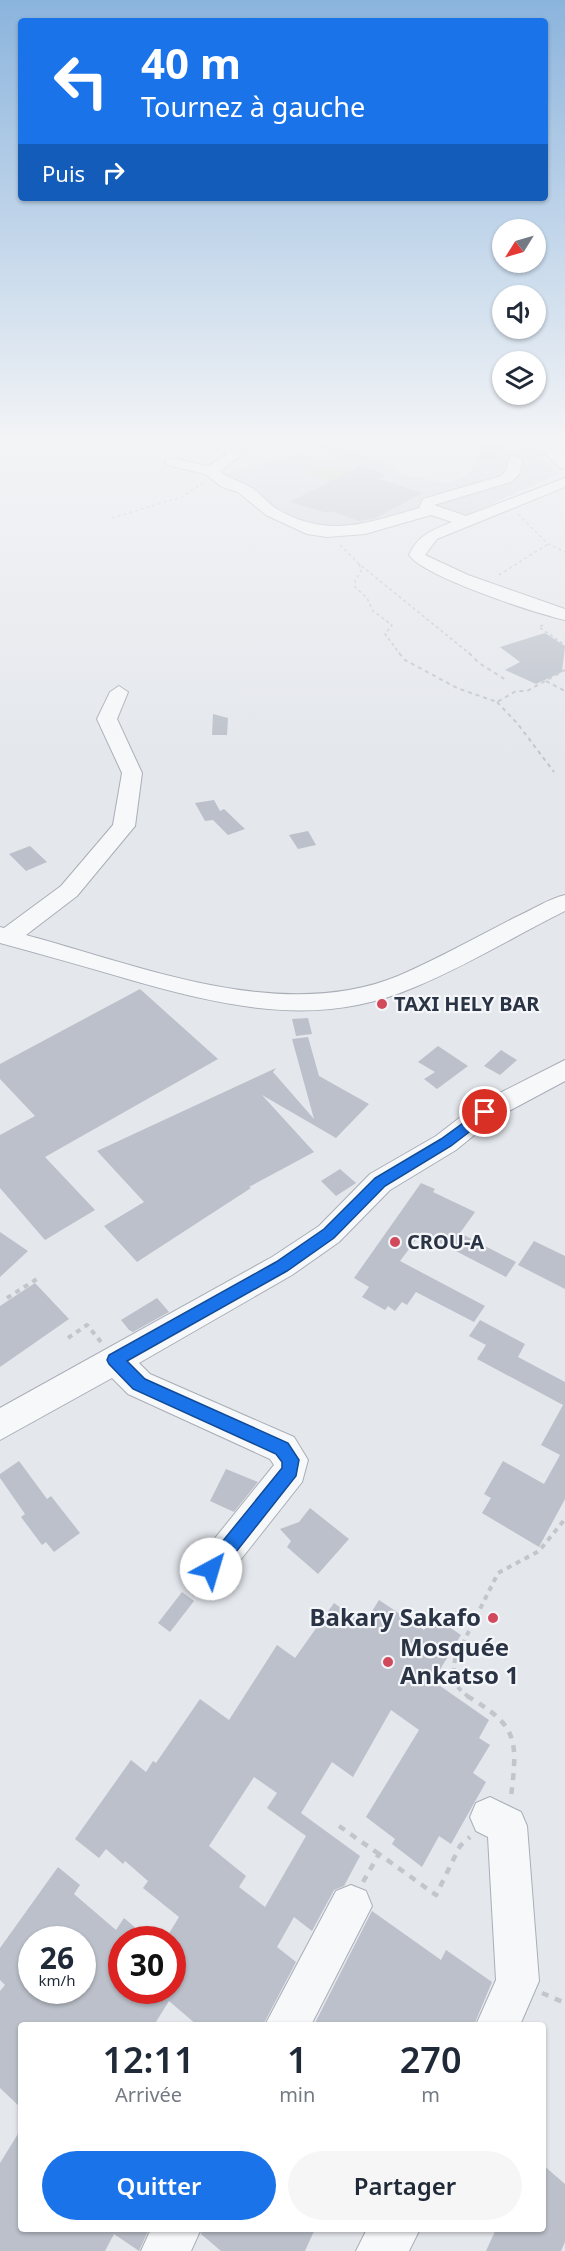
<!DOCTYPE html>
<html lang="fr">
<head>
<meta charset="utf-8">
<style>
  :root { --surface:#fff; --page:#f6f6f7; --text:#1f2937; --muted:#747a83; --accent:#1a73e8 }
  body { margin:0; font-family:"Noto Sans",sans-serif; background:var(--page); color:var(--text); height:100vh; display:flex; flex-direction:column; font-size:22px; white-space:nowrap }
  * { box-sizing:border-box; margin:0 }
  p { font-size:20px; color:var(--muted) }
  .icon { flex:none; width:33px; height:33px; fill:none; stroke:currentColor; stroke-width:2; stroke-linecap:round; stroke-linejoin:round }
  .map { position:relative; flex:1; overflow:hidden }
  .sheet { position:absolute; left:18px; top:2022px; width:528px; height:210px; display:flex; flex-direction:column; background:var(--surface); border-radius:6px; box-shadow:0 2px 4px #0004 }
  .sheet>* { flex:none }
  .hud { position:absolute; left:18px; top:18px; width:530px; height:183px; border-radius:6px; box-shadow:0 2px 4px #0004; background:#1a73e8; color:#fff; overflow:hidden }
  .needle { width:39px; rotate:233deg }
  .tools { position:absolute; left:492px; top:219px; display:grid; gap:12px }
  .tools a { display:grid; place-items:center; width:54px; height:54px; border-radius:50%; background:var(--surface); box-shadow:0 2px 4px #0004; font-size:30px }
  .speed { position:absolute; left:18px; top:1926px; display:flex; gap:12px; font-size:30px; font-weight:700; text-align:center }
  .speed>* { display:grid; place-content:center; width:78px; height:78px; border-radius:50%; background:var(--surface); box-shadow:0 2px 4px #0004; line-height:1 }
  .speed small { font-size:15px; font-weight:400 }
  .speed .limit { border:9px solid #d22; background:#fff; color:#111 }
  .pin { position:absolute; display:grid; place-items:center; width:51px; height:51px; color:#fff; margin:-26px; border:3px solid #fff; border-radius:50%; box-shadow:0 2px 6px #0007 }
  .me { position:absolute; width:66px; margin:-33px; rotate:39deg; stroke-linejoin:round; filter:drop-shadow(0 0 4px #0008) }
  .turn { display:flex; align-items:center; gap:21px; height:126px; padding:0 24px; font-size:27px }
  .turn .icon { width:78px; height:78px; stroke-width:2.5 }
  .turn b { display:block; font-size:42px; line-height:51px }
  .then { display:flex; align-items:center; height:57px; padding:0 24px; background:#0003; gap:12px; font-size:22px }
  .eta { display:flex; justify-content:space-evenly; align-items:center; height:102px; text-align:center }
  .eta b { font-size:36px; font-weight:600; line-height:42px }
  .action { display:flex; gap:12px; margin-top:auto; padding:12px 24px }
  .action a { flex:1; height:69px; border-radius:36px; background:var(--accent); color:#fff; font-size:24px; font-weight:600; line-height:69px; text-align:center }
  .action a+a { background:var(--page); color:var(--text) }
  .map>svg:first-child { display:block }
  .built { fill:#d2d6de }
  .green { fill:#c9d6c5 }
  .building { fill:#bbc0ca; fill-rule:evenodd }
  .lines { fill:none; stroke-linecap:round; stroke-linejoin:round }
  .minor-casing { stroke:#a9aeb7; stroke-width:2 }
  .path-far3 { stroke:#c2c5cb; stroke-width:1.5; stroke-dasharray:3 3; stroke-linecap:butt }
  .path-far2 { stroke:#c2c5cb; stroke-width:2; stroke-dasharray:4 4; stroke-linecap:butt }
  .path-far1 { stroke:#c2c5cb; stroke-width:4; stroke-dasharray:5 5; stroke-linecap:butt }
  .path { stroke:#c2c5cb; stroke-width:4.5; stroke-dasharray:7 7; stroke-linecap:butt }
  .minor { fill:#f7f8fa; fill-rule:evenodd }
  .route { fill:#1a73e8; stroke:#114b97; stroke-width:1.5 }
  .poi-dot { fill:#d1495b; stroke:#f4f6f9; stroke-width:2 }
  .labels { text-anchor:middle; stroke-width:4.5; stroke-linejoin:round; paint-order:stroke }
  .poi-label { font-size:20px; font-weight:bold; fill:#2b3445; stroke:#f4f6f9; text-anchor:start }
  .near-poi-label { font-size:24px; font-weight:bold; fill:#2b3445; stroke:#f4f6f9; text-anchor:end }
</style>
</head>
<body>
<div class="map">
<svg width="565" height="2251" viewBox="0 0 565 2251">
  <rect width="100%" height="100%" fill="#e4e7ec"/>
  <!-- built -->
  <path class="built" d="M483,443H531L558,474L464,516L444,509L432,508L363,528L315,526L289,514L274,511L221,475L302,453L322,458L334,456L326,451H314L321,444L347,448L338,455L347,450L385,462L403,475L449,483L469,474Z"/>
  <!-- green -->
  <path class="green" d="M324,465L374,482L355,492L305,474Z"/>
  <!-- building -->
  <g class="building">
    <path d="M485,443H500L494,460L479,458Z"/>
    <path d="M361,466L386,475L379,479L422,493L376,518L359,521L331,511L328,513L289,502Z"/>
    <path d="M545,633L565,646L562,672L536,684L505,670L520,662L500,647Z"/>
    <path d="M213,714L228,718L227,735H212Z"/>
    <path d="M214,800L220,811L224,809L245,829L228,835L213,820L205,821L195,803Z"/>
    <path d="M308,831L316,845L298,849L289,835Z"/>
    <path d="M30,846L47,862L26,871L9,854Z"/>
    <path d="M140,989L218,1059L45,1157L95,1210L45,1240L0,1188V1135L35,1116L0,1079V1064Z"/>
    <path d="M308,1018L312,1034L296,1036L292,1019Z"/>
    <path d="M308,1037L319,1076L369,1104L336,1138L262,1095L314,1152L249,1187L251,1188L137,1262L104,1226L144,1202L97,1151L276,1068L273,1072L314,1119L292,1039Z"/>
    <path d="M438,1046L468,1066L437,1089L424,1079L435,1072L418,1062Z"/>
    <path d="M501,1050L517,1060L500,1075L484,1066Z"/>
    <path d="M340,1169L356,1183L336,1196L321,1181Z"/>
    <path d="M421,1183L435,1189L433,1192L475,1212L460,1233L516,1262L506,1277L421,1233L400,1261L485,1306L474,1322L416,1292L407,1305L402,1302L395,1311L388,1306L385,1310L362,1297L369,1287L354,1278Z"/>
    <path d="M0,1232L28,1251L0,1277Z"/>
    <path d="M534,1241L565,1256V1289L518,1265Z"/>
    <path d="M35,1283L69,1319L0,1367V1306Z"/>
    <path d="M157,1298L169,1312L133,1332L129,1330L121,1320Z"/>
    <path d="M480,1320L525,1344L518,1357L565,1382V1499L539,1547L482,1513L491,1498L484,1494L503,1461L544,1484L560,1455L541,1445L563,1405L477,1359L486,1345L469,1336Z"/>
    <path d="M19,1461L47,1499L51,1496L80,1533L54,1552L46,1542L42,1545L21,1517L25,1514L0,1478V1474Z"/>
    <path d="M226,1469L258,1482L234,1512L210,1501Z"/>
    <path d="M310,1508L349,1539L318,1574L287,1547L291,1541L280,1529L299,1522Z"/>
    <path d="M182,1592L194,1601L170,1632L158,1623Z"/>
    <path d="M379,1600L424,1630L433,1616L461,1635L433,1681L489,1720L479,1738L490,1745L473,1773L486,1782L451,1844L439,1836L422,1867L392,1844L395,1839L366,1817L419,1730L391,1710L353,1777L332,1762L301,1813L360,1856L344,1886L334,1890L312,1931L294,1917L277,1947L296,1962L263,2025H197L169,2001L154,2025H21V2108L0,2088V1991L5,1985L0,1980V1948L58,1867L80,1885L74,1894L116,1930L124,1918L150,1940H122V1990H172V1940H165L179,1917L143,1888L148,1881L125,1861L123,1864L106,1849L99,1858L75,1839L131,1760L146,1772L153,1761L156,1763L200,1699L229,1720L277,1645L295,1658L334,1603L364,1624ZM254,1777L277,1793L267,1808L306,1836L265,1907L239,1887L246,1876L209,1846ZM32,1940H82V1990H32Z"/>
    <path d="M372,1911L441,1960L446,1950L492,1982L474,2025H314Z"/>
    <path d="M21,2129V2229H149L139,2251L114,2234L105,2251H0V2163Z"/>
    <path d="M543,2165L565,2184V2242L561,2251H486L496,2229H543Z"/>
    <path d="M203,2229H315L305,2251H221L201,2234Z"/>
  </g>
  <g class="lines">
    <defs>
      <g id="minor">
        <path d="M209,443H229L245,453L220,471C229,479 238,480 248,486C259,491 267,503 277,509C327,539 368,523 419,508L423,499L501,476L506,471L510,457L515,456L522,460L520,473L511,482L434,505L466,516L565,478V487L437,539L425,555L468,575L565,609V620C535,613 424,577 409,555C418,535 432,530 452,522L431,515L365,534L327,537L307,534L266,515L238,492L222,487L205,474L167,465L165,462L172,458L208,466L227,454Z"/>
        <path d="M534,443H550L565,457V469L560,468Z"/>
        <path d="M119,686L128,692L117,719L142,773L135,826L77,896L26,935C141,966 281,1024 398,976C438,959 477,937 516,917C532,910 548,899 565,895V911C515,936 466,966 415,987C319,1029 227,1007 131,980C87,967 44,955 0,943V927L4,928L61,886L113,825L122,773L97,719L110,692Z"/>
        <path d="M565,1060V1081L494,1119L456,1150L390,1190L339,1242L292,1275L139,1363L150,1374L294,1437L308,1460L302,1482L223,1582L211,1587L199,1582L193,1570L199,1558L274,1465L270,1459L128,1394L112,1378L0,1440V1408L272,1257L319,1226L370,1174L436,1136L476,1105Z"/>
        <path d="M490,1797L521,1812L527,1826L539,1981L520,2025H476L496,1980L488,1837L476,1831L470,1817L476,1803Z"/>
        <path d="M351,1885L366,1891L372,1906L311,2025H265L336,1891Z"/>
        <path d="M151,2229H201L191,2251H141Z"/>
        <path d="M367,2229H420L409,2251H356Z"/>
      </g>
    </defs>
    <!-- minor casing -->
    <use href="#minor" class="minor-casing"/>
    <!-- path-far3 -->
    <g class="path-far3">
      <path d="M518,514L548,544L565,552"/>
      <path d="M112,518L182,497L203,483"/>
      <path d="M340,545L359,564L470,654"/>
      <path d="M359,564L361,571L355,581V587L367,598L373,611L392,625L385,634L400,654"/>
      <path d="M499,575L548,544"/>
      <path d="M543,625L539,627L565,645"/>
    </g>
    <!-- path-far2 -->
    <g class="path-far2">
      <path d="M399,653L405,660L457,688L497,702L516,691H527L565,670"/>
      <path d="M469,653L479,663L506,680"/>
      <path d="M546,681L565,691"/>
      <path d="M497,702L517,723L554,772"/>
    </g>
    <!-- path-far1 -->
    <g class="path-far1">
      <path d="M7,1298L40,1277"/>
      <path d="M68,1338L87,1325L101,1342"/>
      <path d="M469,1697C454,1687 452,1677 455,1659L498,1573L539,1551L565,1519"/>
    </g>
    <!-- path -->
    <g class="path">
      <path d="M467,1696C518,1726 518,1739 511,1797"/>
      <path d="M339,1826L379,1854"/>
      <path d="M363,1882L379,1854L436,1895L460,1846L470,1837"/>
      <path d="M542,1993L565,2003"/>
    </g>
    <!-- minor -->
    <use href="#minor" class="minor"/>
  </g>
  <!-- sky -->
  <linearGradient id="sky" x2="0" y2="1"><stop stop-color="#8bb4dd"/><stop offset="0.58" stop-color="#f3f4f6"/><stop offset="1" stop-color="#f3f4f6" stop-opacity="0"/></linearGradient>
  <rect width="565" height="759" fill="url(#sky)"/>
  <!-- route -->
  <path class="route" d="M485,1107L490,1109V1116L451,1146L385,1186L334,1238L287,1271L127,1361L145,1379L288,1443L299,1460L296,1476L217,1576L211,1578L205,1576L202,1569L205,1563L282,1468V1462L276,1454L133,1389L109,1364L107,1360L109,1355L276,1262L324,1229L375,1178L441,1139Z"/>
  <!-- markers -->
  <g class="poi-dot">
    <circle cx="382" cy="1004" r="6"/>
    <circle cx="395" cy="1242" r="6"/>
    <circle cx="493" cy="1618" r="6"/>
    <circle cx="388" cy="1662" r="6"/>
  </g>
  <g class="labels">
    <!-- poi labels -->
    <g class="poi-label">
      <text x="394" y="1011">TAXI HELY BAR</text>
      <text x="407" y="1249">CROU-A</text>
    </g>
    <!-- near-poi labels -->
    <g class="near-poi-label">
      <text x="481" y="1626">Bakary Sakafo</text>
      <text x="400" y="1656" text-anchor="start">Mosquée<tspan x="400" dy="28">Ankatso 1</tspan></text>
    </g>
  </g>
</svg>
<div class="tools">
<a><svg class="needle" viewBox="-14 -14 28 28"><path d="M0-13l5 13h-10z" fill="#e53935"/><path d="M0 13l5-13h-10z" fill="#747a83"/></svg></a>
<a><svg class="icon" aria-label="sound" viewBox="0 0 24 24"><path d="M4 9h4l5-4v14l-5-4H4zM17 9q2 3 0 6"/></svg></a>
<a><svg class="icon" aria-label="layers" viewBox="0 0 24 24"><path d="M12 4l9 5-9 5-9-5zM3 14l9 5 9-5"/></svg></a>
</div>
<div class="speed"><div>26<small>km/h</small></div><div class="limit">30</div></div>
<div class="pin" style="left:485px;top:1112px;background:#d93025"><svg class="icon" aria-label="arrive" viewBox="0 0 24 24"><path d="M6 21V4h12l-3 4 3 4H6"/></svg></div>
<svg class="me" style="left:211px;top:1569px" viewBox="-20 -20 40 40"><circle r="19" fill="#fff"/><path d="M0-13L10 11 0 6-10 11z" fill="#1a73e8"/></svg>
<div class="hud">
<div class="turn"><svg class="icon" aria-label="left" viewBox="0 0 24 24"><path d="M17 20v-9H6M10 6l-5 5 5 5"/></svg><div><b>40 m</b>Tournez à gauche</div></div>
<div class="then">Puis<svg class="icon" aria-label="right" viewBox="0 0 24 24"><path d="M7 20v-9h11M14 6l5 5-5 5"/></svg></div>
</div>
<section class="sheet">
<div class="eta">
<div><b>12:11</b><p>Arrivée</p></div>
<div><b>1</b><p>min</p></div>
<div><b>270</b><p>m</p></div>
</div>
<div class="action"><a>Quitter</a><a>Partager</a></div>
</section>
</div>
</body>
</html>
